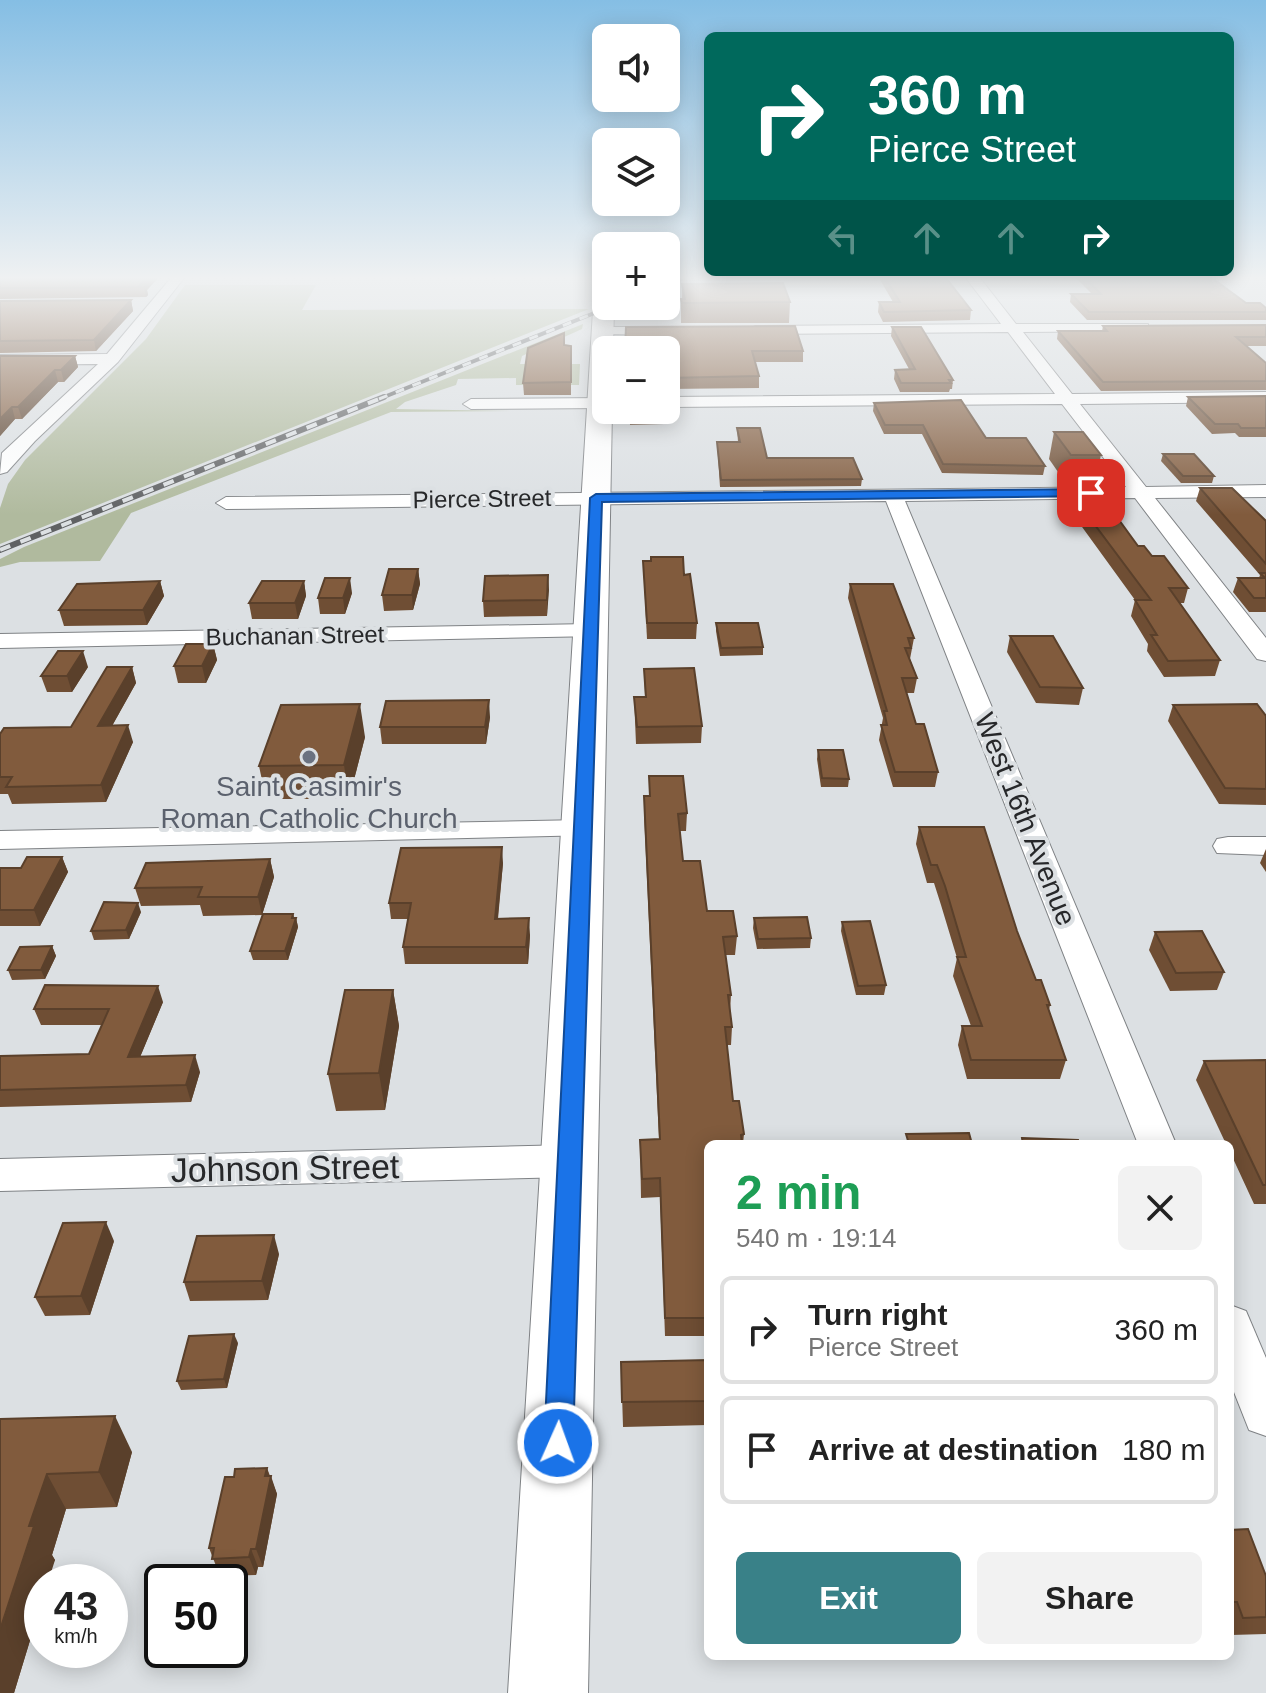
<!DOCTYPE html>
<html lang="en">
<head>
<meta charset="utf-8">
<style>
  :root { --surface:#fff; --page:#f2f2f2; --text:#222; --muted:#767676; --line:#e0e0e0; --accent:#398188 }
  body { margin:0; font-family:Helvetica,sans-serif; background:var(--page); color:var(--text); height:100vh; display:flex; flex-direction:column; font-size:30px; white-space:nowrap }
  * { box-sizing:border-box; margin:0 }
  p { font-size:26px; color:var(--muted) }
  .icon { flex:none; width:44px; height:44px; fill:none; stroke:currentColor; stroke-width:2; stroke-linecap:round; stroke-linejoin:round }
  .map { position:relative; flex:1; overflow:hidden }
  .sheet { position:absolute; left:704px; top:1140px; width:530px; height:520px; display:flex; flex-direction:column; background:var(--surface); border-radius:12px; box-shadow:0 4px 20px #0003 }
  .sheet>* { flex:none }
  .banner { position:absolute; left:704px; top:32px; width:530px; height:244px; border-radius:12px; box-shadow:0 4px 20px #0003; background:#00695c; color:#fff; overflow:hidden }
  .controls { position:absolute; left:592px; top:24px; display:grid; gap:16px }
  .controls a { display:grid; place-items:center; width:88px; height:88px; border-radius:12px; background:var(--surface); box-shadow:0 4px 20px #0003; font-size:40px }
  .speed { position:absolute; left:24px; top:1564px; display:flex; gap:16px; font-size:40px; font-weight:700; text-align:center }
  .speed>* { display:grid; place-content:center; width:104px; height:104px; border-radius:50%; background:var(--surface); box-shadow:0 4px 20px #0003; line-height:1 }
  .speed small { font-size:20px; font-weight:400 }
  .speed .limit { border:4px solid #111; border-radius:12px; background:#fff; color:#111 }
  .pin { position:absolute; display:grid; place-items:center; width:68px; height:68px; color:#fff; margin:-34px; border-radius:16px; box-shadow:0 4px 12px #0006 }
  .me { position:absolute; width:88px; margin:-44px; rotate:2deg; stroke-linejoin:round; filter:drop-shadow(0 0 6px #0008) }
  .turn { display:flex; align-items:center; gap:28px; height:168px; padding:0 32px; font-size:36px }
  .turn .icon { width:104px; height:104px; stroke-width:2.5 }
  .turn b { display:block; font-size:56px; line-height:68px }
  .lanes { display:flex; align-items:center; height:76px; padding:0 32px; background:#0003; justify-content:center; gap:40px; direction:ltr }
  .lanes .off { opacity:.35 }
  .round { display:grid; place-items:center; flex:none; width:84px; height:84px; border-radius:12px; background:var(--page) }
  .summary { display:flex; align-items:center; justify-content:space-between; height:136px; padding:0 32px }
  h1 { font-size:48px; font-weight:800; line-height:60px; color:#1e9e55 }
  .button { display:flex; gap:16px; margin-top:auto; padding:16px 32px }
  .button a { flex:1; height:92px; border-radius:12px; background:var(--accent); color:#fff; font-size:32px; font-weight:800; line-height:92px; text-align:center }
  .button a+a { background:var(--page); color:var(--text) }
  ul { padding:0; list-style:none }
  li { display:flex; align-items:center; gap:24px; height:108px; margin:0 16px 12px; padding:0 16px; border:4px solid var(--line); border-radius:12px }
  li div { flex:1 }
  li b { display:block; font-size:30px }
  li em { font-style:normal }
  .map>svg:first-child { display:block }
  .green { fill:#b0ba9e }
  .lines { fill:none; stroke-linecap:round; stroke-linejoin:round }
  .minor-casing { stroke:#7f8285; stroke-width:2 }
  .secondary-casing { stroke:#7f8285; stroke-width:2 }
  .minor { fill:#fff; fill-rule:evenodd }
  .secondary { fill:#fff; fill-rule:evenodd }
  .rail-far1-casing { stroke:#5f6163; stroke-width:4 }
  .rail-casing { stroke:#5f6163; stroke-width:6 }
  .rail-far1 { stroke:#dce0e3; stroke-width:3; stroke-dasharray:9; stroke-linecap:butt }
  .rail { stroke:#dce0e3; stroke-width:4; stroke-dasharray:11; stroke-linecap:butt }
  .wall { fill:#6f4e34 }
  .shaded-wall { fill:#5a402b }
  .building { fill:#815b3d; stroke:#5a402b; stroke-width:2 }
  .route { fill:#1a73e8; stroke:#114b97; stroke-width:2 }
  .worship-dot { fill:#6b7280; stroke:#dce0e3; stroke-width:3 }
  .labels { text-anchor:middle; stroke-width:8; stroke-linejoin:round; paint-order:stroke }
  .far-street-label { font-size:24px; fill:#27282a; stroke:#dce0e3 }
  .worship-label { font-size:28px; fill:#5b616d; stroke:#dce0e3 }
  .street-label { font-size:28px; fill:#27282a; stroke:#dce0e3 }
  .near-street-label { font-size:34px; fill:#27282a; stroke:#dce0e3 }
</style>
</head>
<body>
<div class="map">
<svg width="1266" height="1693" viewBox="0 0 1266 1693">
  <rect width="100%" height="100%" fill="#dce0e3"/>
  <!-- green -->
  <g class="green">
    <path d="M185,285H316L302,310L589,309L0,544V508L8,484L25,460L146,339Z"/>
    <path d="M583,324L582,329L522,356L520,364H580L579,385H516V378L458,379L456,385L405,402L396,409L515,411L391,412L131,513L100,561L20,562L0,567V559L24,547Z"/>
  </g>
  <g class="lines">
    <defs>
      <g id="minor">
        <path d="M171,278H184L118,362L35,441L7,472L0,474L2,453L98,364L0,365V355L107,354Z"/>
        <path d="M966,278H980L1016,324H1148V330L1143,331L1023,332L1072,394L1266,392V402L1080,404L1146,487L1266,485V497L1155,498L1266,638V661L1257,659L1135,498L905,501L1176,1144H1138L886,501L226,509L216,503L226,497L1126,487L1062,404L666,407V397L1055,394L1008,332L755,334L748,330L755,326L1001,324Z"/>
        <path d="M605,327H667L674,331L667,335L600,334V328Z"/>
        <path d="M606,398V408L471,409L463,404L471,399Z"/>
        <path d="M590,624L598,626L602,631L598,636L0,648V634Z"/>
        <path d="M583,820L593,823L598,829L593,835L0,849V831Z"/>
        <path d="M1228,837H1266V855L1217,853L1213,846L1217,839Z"/>
        <path d="M570,1145L584,1150L590,1161L584,1172L570,1177L0,1191V1159Z"/>
        <path d="M1230,1305L1246,1311L1266,1358V1436L1249,1430L1230,1382Z"/>
      </g>
      <path id="secondary" d="M595,278H606V306H614L613,350H606V410H612L588,1693H508Z"/>
    </defs>
    <!-- minor casing -->
    <use href="#minor" class="minor-casing"/>
    <!-- secondary casing -->
    <use href="#secondary" class="secondary-casing"/>
    <!-- minor -->
    <use href="#minor" class="minor"/>
    <!-- secondary -->
    <use href="#secondary" class="secondary"/>
    <defs>
      <g id="rail-far1">
        <path d="M666,285L684,278"/>
        <path d="M379,399L612,306"/>
      </g>
      <path id="rail" d="M0,550L384,397"/>
    </defs>
    <!-- rail-far1 casing -->
    <use href="#rail-far1" class="rail-far1-casing"/>
    <!-- rail casing -->
    <use href="#rail" class="rail-casing"/>
    <!-- rail-far1 -->
    <use href="#rail-far1" class="rail-far1"/>
    <!-- rail -->
    <use href="#rail" class="rail"/>
  </g>
  <!-- wall -->
  <g class="wall">
    <path d="M0,278H158L147,290L148,295L146,297L0,299Z"/>
    <path d="M879,278H946L971,310L970,320L883,322L878,312L879,302H893Z"/>
    <path d="M1076,278H1212L1246,303L1266,308V320H1087L1070,302L1071,294H1092Z"/>
    <path d="M682,284L790,302L789,323H681V299H682Z"/>
    <path d="M131,300L133,311L96,351L0,353V301Z"/>
    <path d="M1266,325V346H1246L1266,363V390L1101,391L1057,339L1058,331H1102L1103,326Z"/>
    <path d="M892,327L953,380L952,389H950L949,392H900L894,379L895,370L909,369L891,336Z"/>
    <path d="M565,345L571,346V395H524L523,383Z"/>
    <path d="M666,350L803,351V362H755L759,376V388L666,389Z"/>
    <path d="M0,356H75L78,367L64,382H58L22,419H15L0,436Z"/>
    <path d="M1266,396V437H1239L1235,433L1212,434L1186,406L1188,397Z"/>
    <path d="M874,403L1045,466L1043,475L942,473L922,434H884L873,411Z"/>
    <path d="M629,410H664V424L630,425Z"/>
    <path d="M737,428L767,458L862,479L861,486L720,487L717,442H738Z"/>
    <path d="M1054,432L1101,455L1095,482H1065L1049,459Z"/>
    <path d="M1163,454L1214,476L1212,483H1181L1161,461Z"/>
    <path d="M1200,488L1266,521V612H1249L1233,592L1238,578H1259L1260,575L1196,501Z"/>
    <path d="M1080,505L1152,556L1188,588L1184,603H1180L1220,660L1215,676L1164,677L1147,651L1148,644L1131,616L1135,600L1077,520Z"/>
    <path d="M643,561L684,575L697,623L696,639H647Z"/>
    <path d="M418,569L420,584L413,610L384,611L382,595Z"/>
    <path d="M548,575L547,616L484,617L483,601Z"/>
    <path d="M160,581L164,596L147,625L64,626L59,610Z"/>
    <path d="M304,581L306,596L298,619H252L249,603Z"/>
    <path d="M850,584L914,638L910,659L917,678L914,693H906L916,724L938,772L935,787H893L879,740L883,718L848,598Z"/>
    <path d="M352,593L345,614H320L318,598Z"/>
    <path d="M716,623L763,647V655L720,656L716,631Z"/>
    <path d="M1010,636L1083,688L1079,705L1036,703L1007,652Z"/>
    <path d="M213,644L217,660L206,683H178L174,666Z"/>
    <path d="M88,667L72,692H47L41,676Z"/>
    <path d="M132,667L136,683L112,726L133,742L106,802L12,804L8,794H0V734L71,727Z"/>
    <path d="M644,669L702,726L701,743L636,744L634,697H645Z"/>
    <path d="M1173,705L1266,716V805L1219,804L1168,721Z"/>
    <path d="M490,717L486,744H382L380,727Z"/>
    <path d="M365,737L349,799H266L259,766Z"/>
    <path d="M818,750L849,779L848,787H821L817,759Z"/>
    <path d="M649,776L687,813L686,831H680L683,861L707,911L737,936L735,955H725L731,995L730,1012L732,1027L731,1045H727L733,1101L744,1134L743,1144H708V1336H665L660,1197L641,1198L640,1140L659,1139L644,814V796H649Z"/>
    <path d="M919,827L1017,931L1036,980L1050,1005L1049,1010L1066,1060L1060,1079H967L958,1045L962,1026H971L953,976L957,958L941,905L934,883H927L916,844Z"/>
    <path d="M1266,849V872L1260,863Z"/>
    <path d="M62,857L68,872L40,926H0V868H21Z"/>
    <path d="M270,859L274,877L262,915L203,916L200,905L141,906L135,888Z"/>
    <path d="M503,863L498,919L530,935L528,964H405L403,947L408,919H391L389,903Z"/>
    <path d="M141,912L129,939L94,940L91,931Z"/>
    <path d="M293,914L294,918H296L298,927L288,960H253L250,951Z"/>
    <path d="M754,918L811,938L810,948L757,949L753,928Z"/>
    <path d="M842,922L886,985L884,995H856L841,931Z"/>
    <path d="M1155,932L1224,972L1217,990L1170,991L1149,950Z"/>
    <path d="M52,946L56,956L45,979L12,980L8,970Z"/>
    <path d="M393,990L399,1026L385,1110L336,1111L328,1074Z"/>
    <path d="M163,1002L140,1057L200,1072L191,1102L0,1107V1056L89,1054L102,1025H41L34,1009Z"/>
    <path d="M1266,1060V1204H1254L1230,1152V1144H1226L1196,1080L1204,1061Z"/>
    <path d="M114,1241L90,1315L45,1316L35,1297Z"/>
    <path d="M279,1254L268,1300L190,1301L184,1282Z"/>
    <path d="M238,1343L227,1388L181,1390L177,1381Z"/>
    <path d="M708,1360V1425L623,1427L621,1362Z"/>
    <path d="M0,1419L132,1452L117,1507L66,1509L52,1555L55,1560L42,1582V1601L14,1693H0Z"/>
    <path d="M267,1468L277,1494L263,1567H258L256,1575L220,1576L209,1548L234,1477Z"/>
    <path d="M1230,1530L1266,1576V1634L1231,1635L1230,1632Z"/>
  </g>
  <!-- shaded-wall -->
  <g class="shaded-wall">
    <path d="M146,278H158L147,290L148,295L146,297L144,287L140,285Z"/>
    <path d="M131,300L133,311L96,351L94,340Z"/>
    <path d="M75,356L78,367L64,382L61,370Z"/>
    <path d="M55,370L58,382L22,419L18,407Z"/>
    <path d="M12,407L15,419L0,436V419Z"/>
    <path d="M418,569L420,584L413,610L412,595Z"/>
    <path d="M548,575L549,590L547,616V600Z"/>
    <path d="M350,578L352,593L345,614L343,598Z"/>
    <path d="M160,581L164,596L147,625L143,610Z"/>
    <path d="M304,581L306,596L298,619L295,603Z"/>
    <path d="M213,644L217,660L206,683L202,666Z"/>
    <path d="M83,651L88,667L72,692L67,676Z"/>
    <path d="M132,667L136,683L103,742L98,726Z"/>
    <path d="M489,700L490,717L486,744L485,727Z"/>
    <path d="M360,704L365,737L349,799L344,765Z"/>
    <path d="M128,725L133,742L106,802L101,785Z"/>
    <path d="M502,847L503,863L496,935L495,919Z"/>
    <path d="M62,857L68,872L40,926L34,910Z"/>
    <path d="M270,859L274,877L262,915L258,897Z"/>
    <path d="M138,903L141,912L129,939L126,930Z"/>
    <path d="M293,914L295,922L296,918L298,927L288,960L285,951Z"/>
    <path d="M529,918L530,935L528,964L526,947Z"/>
    <path d="M52,946L56,956L45,979L41,970Z"/>
    <path d="M158,986L163,1002L133,1074L128,1057Z"/>
    <path d="M393,990L399,1026L385,1110L379,1073Z"/>
    <path d="M195,1055L200,1072L191,1102L186,1085Z"/>
    <path d="M106,1222L114,1241L90,1315L81,1296Z"/>
    <path d="M274,1235L279,1254L268,1300L262,1281Z"/>
    <path d="M234,1334L238,1343L227,1388L224,1379Z"/>
    <path d="M115,1416L132,1452L117,1507L99,1472Z"/>
    <path d="M267,1468L270,1479L271,1476L277,1494L263,1567L256,1549Z"/>
    <path d="M47,1474L66,1509L52,1555L55,1560L48,1582H42V1601L14,1693H0V1630L29,1526Z"/>
    <path d="M251,1549L258,1567L256,1575L249,1557Z"/>
  </g>
  <!-- building -->
  <g class="building">
    <path d="M0,278H146L140,285L146,284L144,287L0,288Z"/>
    <path d="M885,278H946L971,310L884,312L879,302H900Z"/>
    <path d="M1085,278H1212L1246,303H1260L1266,308V312H1089L1071,294H1101Z"/>
    <path d="M783,283L790,302L682,303L681,299H685L682,284Z"/>
    <path d="M131,300L94,340L0,341V301Z"/>
    <path d="M1266,325V337H1236L1266,363V381L1103,382L1058,331H1107L1103,326Z"/>
    <path d="M795,326L803,351H752L759,376L666,378V350H625L626,327Z"/>
    <path d="M892,327H921L953,380H949L951,383H901L895,370L915,369Z"/>
    <path d="M564,333V345L571,346V382L523,383L528,348Z"/>
    <path d="M0,356H75L61,370H55L18,407H12L0,419Z"/>
    <path d="M1266,396V428H1241L1238,424H1215L1188,397Z"/>
    <path d="M961,400L986,438H1026L1045,466L943,464L923,425H885L874,403Z"/>
    <path d="M630,410H664V412L630,413Z"/>
    <path d="M737,428H760L767,458H853L862,479L721,480L717,442H740Z"/>
    <path d="M1054,432H1083L1101,455H1071Z"/>
    <path d="M1163,454H1194L1214,476H1183Z"/>
    <path d="M1200,488H1232L1266,521V564Z"/>
    <path d="M1103,498L1138,546H1144L1152,556H1164L1188,588H1169L1220,660L1168,661L1151,635H1157L1135,600H1151L1080,505H1092Z"/>
    <path d="M651,557H683L684,575L690,574L697,623H647L643,561H651Z"/>
    <path d="M389,569H418L412,595H382Z"/>
    <path d="M1260,573H1266V598H1254L1238,578H1265Z"/>
    <path d="M548,575L547,600L483,601L485,576Z"/>
    <path d="M325,578H350L343,598H318Z"/>
    <path d="M160,581L143,610H59L77,584Z"/>
    <path d="M262,581H304L295,603H249Z"/>
    <path d="M850,584H893L914,638H908L911,648H905L917,678H902L916,724H924L938,772H895L881,725H887L884,711H887Z"/>
    <path d="M716,623H758L763,647L721,648Z"/>
    <path d="M1010,636H1053L1083,688L1040,687Z"/>
    <path d="M186,644H213L202,666H174Z"/>
    <path d="M58,651H83L67,676H41Z"/>
    <path d="M107,667H132L98,726L128,725L101,785L6,787L12,777H0V734L4,728L71,727Z"/>
    <path d="M694,668L702,726L637,727L634,697H646L644,669Z"/>
    <path d="M489,700L485,727H380L386,701Z"/>
    <path d="M360,704L344,765L259,766L281,705Z"/>
    <path d="M1257,704L1266,716V789L1225,788L1173,705Z"/>
    <path d="M818,750H843L849,779L822,778Z"/>
    <path d="M649,776H683L687,813L678,814L683,861H700L707,911H733L737,936L723,937L731,995H728L732,1027H725L733,1101H739L744,1134L741,1135L742,1144H708V1318H665L660,1178L642,1179L640,1140L660,1139L644,796H650Z"/>
    <path d="M919,827H984L1017,931L1036,980H1041L1050,1005H1047L1066,1060H971L962,1026H982L957,957H966L945,886L937,865H931Z"/>
    <path d="M502,847L495,919L529,918L526,947H403L411,903H389L401,848Z"/>
    <path d="M27,857H62L34,910H0V868H21Z"/>
    <path d="M270,859L258,897H198L202,887L135,888L146,863Z"/>
    <path d="M104,902L138,903L126,930L91,931Z"/>
    <path d="M263,914H293L292,918H296L285,951H250Z"/>
    <path d="M807,917L811,938L758,939L754,918Z"/>
    <path d="M870,921L886,985L858,986L842,922Z"/>
    <path d="M1202,931L1224,972L1176,973L1155,932Z"/>
    <path d="M52,946L41,970H8L20,947Z"/>
    <path d="M45,985L158,986L128,1057L195,1055L186,1085L0,1090V1056L89,1054L109,1009H34Z"/>
    <path d="M345,990H393L379,1073L328,1074Z"/>
    <path d="M1266,1060V1185H1263L1204,1061Z"/>
    <path d="M969,1133L972,1144H909L906,1134Z"/>
    <path d="M1022,1138L1078,1140L1079,1144H1023Z"/>
    <path d="M106,1222L81,1296L35,1297L63,1223Z"/>
    <path d="M274,1235L262,1281L184,1282L197,1236Z"/>
    <path d="M234,1334L224,1379L177,1381L189,1336Z"/>
    <path d="M708,1360V1401L622,1402L621,1362Z"/>
    <path d="M115,1416L99,1472L47,1474L29,1526H34L0,1630V1419Z"/>
    <path d="M267,1468L265,1476H271L256,1549H251L249,1557L212,1559L214,1548H209L225,1477H234L235,1469Z"/>
    <path d="M1248,1529L1266,1576V1617L1243,1618L1237,1602H1230V1530Z"/>
  </g>
  <!-- sky -->
  <linearGradient id="sky" x2="0" y2="1"><stop stop-color="#85bee4"/><stop offset="0.54" stop-color="#eff1f2"/><stop offset="1" stop-color="#eff1f2" stop-opacity="0"/></linearGradient>
  <rect width="1266" height="515" fill="url(#sky)"/>
  <!-- route -->
  <path class="route" d="M1091,489L1097,493L1095,496L602,502L573,1443L568,1453L558,1457L548,1453L544,1443L590,498L596,494Z"/>
  <!-- markers -->
  <circle class="worship-dot" cx="309" cy="757" r="8"/>
  <g class="labels">
    <!-- far-street labels -->
    <g class="far-street-label">
      <text transform="translate(482 499) rotate(-1)" y="8">Pierce Street</text>
      <text transform="translate(295 636) rotate(-1)" y="8">Buchanan Street</text>
    </g>
    <!-- worship labels -->
    <g class="worship-label">
      <text x="309" y="796">Saint Casimir's<tspan x="309" dy="32">Roman Catholic Church</tspan></text>
    </g>
    <!-- street labels -->
    <g class="street-label">
      <text transform="translate(1026 819) rotate(68)" y="10">West 16th Avenue</text>
    </g>
    <!-- near-street labels -->
    <g class="near-street-label">
      <text transform="translate(285 1168) rotate(-1)" y="12">Johnson Street</text>
    </g>
  </g>
</svg>
<div class="controls">
<a><svg class="icon" aria-label="sound" viewBox="0 0 24 24"><path d="M4 9h4l5-4v14l-5-4H4zM17 9q2 3 0 6"/></svg></a>
<a><svg class="icon" aria-label="layers" viewBox="0 0 24 24"><path d="M12 4l9 5-9 5-9-5zM3 14l9 5 9-5"/></svg></a>
<a>+</a>
<a>−</a>
</div>
<div class="speed"><div>43<small>km/h</small></div><div class="limit">50</div></div>
<div class="pin" style="left:1091px;top:493px;background:#d93025"><svg class="icon" aria-label="arrive" viewBox="0 0 24 24"><path d="M6 21V4h12l-3 4 3 4H6"/></svg></div>
<svg class="me" style="left:558px;top:1443px" viewBox="-20 -20 40 40"><circle r="17" fill="#1a73e8" stroke="#fff" stroke-width="3"/><path d="M0-11L8 9 0 5-8 9z" fill="#fff"/></svg>
<div class="banner">
<div class="turn"><svg class="icon" aria-label="right" viewBox="0 0 24 24"><path d="M7 20v-9h11M14 6l5 5-5 5"/></svg><div><b>360 m</b>Pierce Street</div></div>
<div class="lanes"><svg class="icon off" aria-label="left" viewBox="0 0 24 24"><path d="M17 20v-9H6M10 6l-5 5 5 5"/></svg><svg class="icon off" aria-label="ahead" viewBox="0 0 24 24"><path d="M12 20V5M6 11l6-6 6 6"/></svg><svg class="icon off" aria-label="ahead" viewBox="0 0 24 24"><path d="M12 20V5M6 11l6-6 6 6"/></svg><svg class="icon" aria-label="right" viewBox="0 0 24 24"><path d="M7 20v-9h11M14 6l5 5-5 5"/></svg></div>
</div>
<section class="sheet">
<div class="summary"><div><h1>2 min</h1><p>540 m · 19:14</p></div><a class="round"><svg class="icon" aria-label="close" viewBox="0 0 24 24"><path d="M6 6l12 12M18 6L6 18"/></svg></a></div>
<ul>
<li><svg class="icon" aria-label="right" viewBox="0 0 24 24"><path d="M7 20v-9h11M14 6l5 5-5 5"/></svg><div><b>Turn right</b><p>Pierce Street</p></div><em>360 m</em></li>
<li><svg class="icon" aria-label="arrive" viewBox="0 0 24 24"><path d="M6 21V4h12l-3 4 3 4H6"/></svg><div><b>Arrive at destination</b></div><em>180 m</em></li>
</ul>
<div class="button"><a>Exit</a><a>Share</a></div>
</section>
</div>
</body>
</html>
